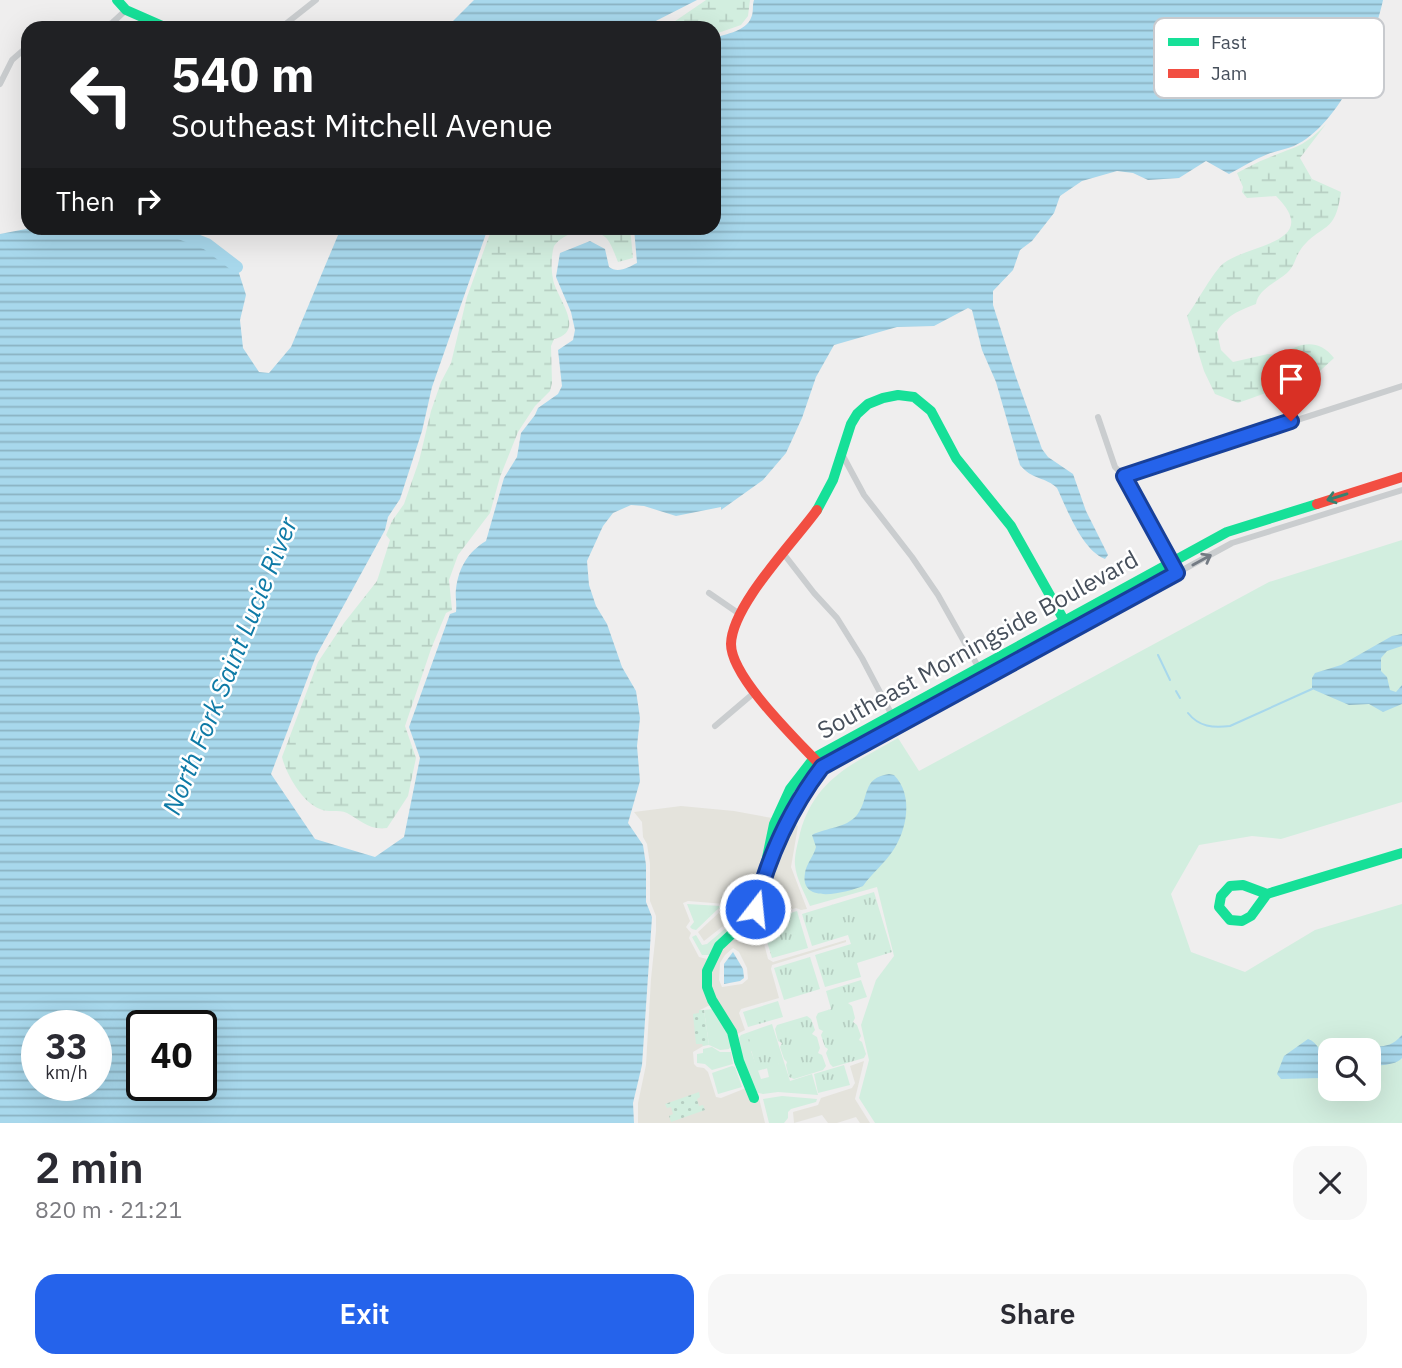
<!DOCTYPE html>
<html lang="en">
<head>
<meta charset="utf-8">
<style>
  :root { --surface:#fff; --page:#f7f7f7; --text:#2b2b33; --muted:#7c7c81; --accent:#2563eb }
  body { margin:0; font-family:"IBM Plex Sans",sans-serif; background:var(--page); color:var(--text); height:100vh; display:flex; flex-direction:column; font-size:26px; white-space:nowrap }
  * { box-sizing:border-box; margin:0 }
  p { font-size:23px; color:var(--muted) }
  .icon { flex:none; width:38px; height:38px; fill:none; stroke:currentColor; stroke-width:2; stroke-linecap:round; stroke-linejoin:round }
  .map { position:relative; height:1123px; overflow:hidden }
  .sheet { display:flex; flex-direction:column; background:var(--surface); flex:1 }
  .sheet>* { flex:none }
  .guide { position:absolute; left:21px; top:21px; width:700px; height:214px; border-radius:21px; box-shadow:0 7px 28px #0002; background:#202124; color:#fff; overflow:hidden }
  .buttons { position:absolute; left:1318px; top:1038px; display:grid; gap:14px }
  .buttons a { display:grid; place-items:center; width:63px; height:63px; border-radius:14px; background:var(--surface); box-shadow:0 7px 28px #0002; font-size:35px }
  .speed { position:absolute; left:21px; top:1010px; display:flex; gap:14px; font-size:35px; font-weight:700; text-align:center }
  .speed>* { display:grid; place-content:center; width:91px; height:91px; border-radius:50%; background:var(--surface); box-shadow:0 7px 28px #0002; line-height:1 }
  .speed small { font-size:18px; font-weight:400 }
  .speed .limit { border:4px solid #111; border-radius:10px; background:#fff; color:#111 }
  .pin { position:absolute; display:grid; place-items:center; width:60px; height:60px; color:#fff; margin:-72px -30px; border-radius:50% 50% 50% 0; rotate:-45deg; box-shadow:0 0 7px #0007 }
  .pin .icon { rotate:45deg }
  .me { position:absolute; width:77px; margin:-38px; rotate:16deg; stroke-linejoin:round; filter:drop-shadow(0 0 5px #0008) }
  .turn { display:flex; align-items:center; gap:24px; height:147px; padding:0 35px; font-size:32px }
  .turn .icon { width:91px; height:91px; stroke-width:2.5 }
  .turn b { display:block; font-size:49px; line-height:60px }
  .then { display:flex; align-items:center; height:66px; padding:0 35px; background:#0003; gap:14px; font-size:26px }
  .round { display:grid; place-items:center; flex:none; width:74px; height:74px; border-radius:21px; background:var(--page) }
  .headline { display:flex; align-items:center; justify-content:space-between; height:119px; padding:0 35px }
  h1 { font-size:42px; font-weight:600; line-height:52px }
  .button { display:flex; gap:14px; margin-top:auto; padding:14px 35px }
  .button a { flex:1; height:80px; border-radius:21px; background:var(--accent); color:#fff; font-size:28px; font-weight:600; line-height:80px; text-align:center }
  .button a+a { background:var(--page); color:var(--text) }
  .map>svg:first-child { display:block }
  .commercial { fill:#e4e3dc; fill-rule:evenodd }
  .grass { fill:#d2eedf; fill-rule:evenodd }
  .wetland { fill:url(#wetland-marsh) }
  .park { fill:url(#park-tufts) }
  .garden { fill:url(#garden-dots) }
  .water { fill:url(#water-rules); fill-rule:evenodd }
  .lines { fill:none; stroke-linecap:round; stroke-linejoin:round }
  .stream { stroke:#a8d8ec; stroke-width:2 }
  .river { stroke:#a8d8ec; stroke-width:12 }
  .street { stroke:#cacdcf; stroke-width:6 }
  .fast { stroke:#16e098; stroke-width:10 }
  .jam { stroke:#f24e42; stroke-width:10 }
  .oneway { stroke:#358270 }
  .oneway2 { stroke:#747b84 }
  .route-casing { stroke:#184099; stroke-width:18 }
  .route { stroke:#2563eb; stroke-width:12 }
  .labels { text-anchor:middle; stroke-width:5; stroke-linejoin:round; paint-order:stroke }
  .street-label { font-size:24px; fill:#464f5b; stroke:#fff }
  .water-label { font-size:26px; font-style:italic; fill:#0e7aa6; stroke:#fff }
  .key { fill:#fff; stroke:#c8cace; stroke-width:2 }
  .key-label { font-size:19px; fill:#464f5b }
</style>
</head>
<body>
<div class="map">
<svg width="1402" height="1123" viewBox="0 0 1402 1123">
  <defs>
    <pattern id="wetland-marsh" width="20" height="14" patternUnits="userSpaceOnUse" patternTransform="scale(1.75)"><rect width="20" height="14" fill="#d2eedf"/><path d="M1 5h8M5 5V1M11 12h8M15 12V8" fill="none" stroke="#b6cec2"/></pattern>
    <pattern id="park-tufts" width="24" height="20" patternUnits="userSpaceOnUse" patternTransform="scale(1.75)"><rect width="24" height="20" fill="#d2eedf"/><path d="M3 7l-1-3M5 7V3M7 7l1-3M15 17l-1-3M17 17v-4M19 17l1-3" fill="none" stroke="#b6cec2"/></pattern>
    <pattern id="garden-dots" width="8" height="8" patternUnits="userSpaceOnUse" patternTransform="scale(1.75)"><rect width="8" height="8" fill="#d2eedf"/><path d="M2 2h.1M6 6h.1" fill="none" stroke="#b6cec2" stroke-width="1.8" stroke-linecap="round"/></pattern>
    <pattern id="water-rules" width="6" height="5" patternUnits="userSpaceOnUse" patternTransform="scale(1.75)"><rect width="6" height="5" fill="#a8d8ec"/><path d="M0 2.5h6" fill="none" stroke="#8bb2c2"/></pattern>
  </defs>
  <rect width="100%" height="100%" fill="#efeeee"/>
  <!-- commercial -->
  <g class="commercial">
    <path d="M681,806L734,811L772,818L752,904L747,900L741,903L732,919L704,941L698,932L724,908L725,904L688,901L683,903L690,921L686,927L691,933L689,938L699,957L707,959L703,971L710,1005L700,1010L705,1045L693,1052L694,1064L697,1067L704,1068L708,1072L716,1097L721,1098L746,1088L751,1102L759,1098L765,1123H638V1103L646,1065L651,979L656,931V916L650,901V864L647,844L643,837L642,822L634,812Z"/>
    <path d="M792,822L798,826L791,867L807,909L801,910L796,908L758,920L768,959L773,962L846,940V942L772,965L771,969L779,998L741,1009L739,1013L745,1030L737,1034L716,999L711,986V971L715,958L734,935L767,878ZM733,948L739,952L747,968L748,979L742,984L722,987L719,980L720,963L725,955Z"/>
    <path d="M864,1061L855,1099L870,1123H860L856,1117L837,1123H828L822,1115L794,1123L793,1112L818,1105L821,1098L852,1088L855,1083L850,1066Z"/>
  </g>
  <!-- grass -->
  <g class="grass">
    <path d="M1402,540V802L1281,839L1252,836L1199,845L1171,894L1191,952L1245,972L1315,930L1402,904V1123H875L859,1098L869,1060L861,1025L876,980L894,956L877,887L810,906C805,894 796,878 795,865C794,855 798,843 800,833C815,778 853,764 898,738L919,771L1269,582ZM1330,1050H1368V1088H1330Z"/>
    <path d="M747,903L748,913L721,937L709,955H702L692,937L696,935L702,945L707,944L734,921Z"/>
    <path d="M687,904L721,906L696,930L692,929L690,927L694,922Z"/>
    <path d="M712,1009L728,1035L731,1046L729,1049L720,1050L709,1045L704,1010Z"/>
    <path d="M772,1024L790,1081L812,1074L818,1095L778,1092L763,1094L755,1092L744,1065L739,1038L741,1035ZM751,1051L779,1064L767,1068L769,1077L761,1079Z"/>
    <path d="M712,1047L720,1052H731L733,1064L712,1070L705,1064L697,1063V1054L703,1053V1049Z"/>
    <path d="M732,1066L735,1067L742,1087L718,1094L712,1073Z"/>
    <path d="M782,1096L817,1099L816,1102L791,1109L788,1112V1118L784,1123H769L763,1099Z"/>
  </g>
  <!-- wetland -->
  <g class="wetland">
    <path d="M706,0H750L748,16L741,25L718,33H714V28H665Z"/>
    <path d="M1326,124L1300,158L1312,179L1341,192C1335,236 1322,222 1301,249C1295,257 1295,266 1287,273C1277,282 1258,289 1256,304C1238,311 1227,315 1217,332L1221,350L1233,362L1268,354L1281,356C1298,342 1319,338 1334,358L1308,382L1288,385L1238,403L1215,394L1204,371L1187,316C1196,304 1214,270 1224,263C1249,244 1323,243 1276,196L1247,198L1242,192L1243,187L1237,173C1247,168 1257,162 1268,158C1296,146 1303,148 1326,124Z"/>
    <path d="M492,228H630L633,258L618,262C615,255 611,242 605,237C590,225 564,232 554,246C551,256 551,269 553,279C555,296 588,331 554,339L551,346L552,383L550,391L535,406L518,432L500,477L490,513L458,555L449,580L452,610L446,613L431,649L405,726L416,758L408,796L387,828C368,830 362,821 347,813C338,809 328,813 320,809C303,803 286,774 282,757L318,662L344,623L377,581L390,540L386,535L392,521L404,504L419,461L431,411L441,382L451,363L467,297Z"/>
  </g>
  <!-- park -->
  <g class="park">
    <path d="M874,892L892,952L857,963L861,977L825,987L815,955L851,944L848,935L812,946L802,914Z"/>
    <path d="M797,911L808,948L772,958L761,922Z"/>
    <path d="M810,957L820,989L784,1000L774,968Z"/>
    <path d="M861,980L867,997L848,1003L852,1006L855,1018L853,1022L857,1025L861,1036L859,1040L862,1042L866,1054L864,1058L833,1067L830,1064L826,1053L828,1049L825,1047L821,1035L823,1031L819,1029L816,1017L818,1013L831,1009L826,991Z"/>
    <path d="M778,1001L783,1017L748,1027L743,1012Z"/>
    <path d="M807,1016L811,1019L815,1030L812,1034L817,1037L820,1048L818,1053L822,1055L826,1066L823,1070L794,1079L789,1077L786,1065L787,1062L784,1059L780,1047L782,1043L778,1041L775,1029L777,1025Z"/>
    <path d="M770,1029L779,1065L757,1071L747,1035Z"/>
    <path d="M844,1065L850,1085L818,1093L814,1074Z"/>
  </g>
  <!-- garden -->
  <g class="garden">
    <path d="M699,1010H704L709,1045L703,1046L702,1044H696L693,1014L699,1013Z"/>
    <path d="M699,1092L700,1097L697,1099L699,1106L703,1105L705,1110L671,1122L669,1116L673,1114L671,1107L667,1108L665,1104Z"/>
  </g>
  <!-- water -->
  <g class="water">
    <path d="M474,0H697L642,28H446Z"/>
    <path d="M754,0H1383C1373,46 1340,125 1294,146C1286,149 1276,151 1268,154C1255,159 1242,167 1229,174L1206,161L1179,178L1148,180L1133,173L1117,171L1082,181L1060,196L1054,213L1032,241L1020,250L1013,270L993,291V305L1016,377L1042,449L1048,457L1073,474L1086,511L1108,555L1105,559C1082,550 1067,509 1057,488C1046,477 1032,480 1020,465L996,382L982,350L972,310L968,308L934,326L897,327L834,345L816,377L802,418L786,453L763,480L721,510V507L676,516L644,506L631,505L613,513L603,526L587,561L589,585L596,606L607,624L622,667L636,691L640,718L637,746L640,781L628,823L643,845L646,865V902L652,917L642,1065L633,1103L634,1123H0V234L31,228H166L202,242L237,267L246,295L240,320L243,348L259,372L269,373L291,347L341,228H488L432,387L422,431L400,499L388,517L385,530L316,656L271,774L315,839L375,857L404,837L420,758L409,727L450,614L456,612C457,604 455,596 456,589C459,567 468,552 486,541L504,478L517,457L521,433L535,415L538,408L558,394L562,386L558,350L573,340L575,330L571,312L556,277L560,253L590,241L605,249L609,267C618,274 629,267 637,263L634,228H714V38C726,34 746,31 751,18C754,12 752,6 754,0ZM37,1026H96V1085H37ZM142,1026H201V1085H142Z"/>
    <path d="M1402,634V646L1387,651L1381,658V671L1387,677L1390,690L1396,692L1402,685V704L1383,712L1369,704L1349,705L1312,689V678L1315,673L1341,665L1392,636Z"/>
    <path d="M889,774L894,775C914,795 907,831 892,852C884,864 872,873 863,886C848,892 799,906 805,873C806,864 814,856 816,847L812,835C827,827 845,829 857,815C870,798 861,778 889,774Z"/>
    <path d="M733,952L743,969L744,978L740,981L724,984V964Z"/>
    <path d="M1402,1035V1058C1394,1067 1379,1063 1369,1069L1368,1050H1352C1371,1040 1385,1055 1402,1035Z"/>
    <path d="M1308,1039C1318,1042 1320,1054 1330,1060V1081L1321,1078L1281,1079L1277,1074L1284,1056Z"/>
  </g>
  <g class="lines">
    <!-- stream -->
    <g class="stream">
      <path d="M1158,655L1170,680"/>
      <path d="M1176,691L1180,698"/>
      <path d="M1188,713C1199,727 1213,728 1230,726L1312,689"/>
    </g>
    <!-- river -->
    <path class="river" d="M166,228L207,244L237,267"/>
    <!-- street -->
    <g class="street">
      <path d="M100,28L112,23L126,10"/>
      <path d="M276,28L283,26L316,0"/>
      <path d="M0,84L12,60L28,46"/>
      <path d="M1098,417L1115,467L1124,476L1172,565"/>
      <path d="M843,456L864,495L912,557L938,595L980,670"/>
      <path d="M1124,476L1402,386"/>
      <path d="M783,553L814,593L837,618L862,658L893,717"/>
      <path d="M709,593L741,615"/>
      <path d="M715,726L755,692"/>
      <path d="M770,863L800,796L822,767L1232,543L1402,490"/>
    </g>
    <!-- fast -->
    <g class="fast">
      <path d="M117,0L126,10L167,28"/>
      <path d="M817,510L833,480L851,424L857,414L868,404L883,398L898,395L914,397L931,411L956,458L1011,526L1070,631"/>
      <path d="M1267,894L1243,885L1230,886L1221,896L1219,907L1230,920L1242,921L1251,916L1267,894L1402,853"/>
      <path d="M754,1098L739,1061L732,1032L712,1000L707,987V971L719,946L752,915L763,877L774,824L790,789L814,758L1227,532L1317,504"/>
    </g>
    <!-- jam -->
    <g class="jam">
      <path d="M1317,504L1402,477"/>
      <path d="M817,510C794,542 732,605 731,644C731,678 799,742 822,767"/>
    </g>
  </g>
  <!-- one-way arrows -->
  <defs><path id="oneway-shaft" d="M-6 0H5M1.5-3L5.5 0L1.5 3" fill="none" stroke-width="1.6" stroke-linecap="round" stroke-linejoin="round" transform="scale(1.75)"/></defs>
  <use class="oneway" href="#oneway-shaft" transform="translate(1337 497) rotate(163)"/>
  <use class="oneway2" href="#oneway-shaft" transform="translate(1202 560) rotate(-29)"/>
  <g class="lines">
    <defs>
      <path id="route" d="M755,909C768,858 790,809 822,767L1177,573L1124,476L1291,421"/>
    </defs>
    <!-- route casing -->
    <use href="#route" class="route-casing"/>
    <!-- route -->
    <use href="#route" class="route"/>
  </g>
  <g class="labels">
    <!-- street labels -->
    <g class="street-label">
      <text transform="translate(978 645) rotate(-29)" y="8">Southeast Morningside Boulevard</text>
    </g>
    <!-- water labels -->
    <g class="water-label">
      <text transform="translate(230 666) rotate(-68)" y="9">North Fork Saint Lucie River</text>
    </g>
  </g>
  <!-- legend -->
  <rect x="1154" y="18" width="230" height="80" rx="10" class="key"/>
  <rect x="1168" y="38" width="31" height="8" fill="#16e098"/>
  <rect x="1168" y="69" width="31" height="9" fill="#f24e42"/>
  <g class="key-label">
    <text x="1211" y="49">Fast</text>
    <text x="1211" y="80">Jam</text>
  </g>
</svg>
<div class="buttons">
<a><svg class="icon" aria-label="search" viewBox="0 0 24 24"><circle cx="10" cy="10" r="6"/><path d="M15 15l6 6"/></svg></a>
</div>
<div class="speed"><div>33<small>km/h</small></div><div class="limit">40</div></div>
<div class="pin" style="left:1291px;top:421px;background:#d93025"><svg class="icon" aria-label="arrive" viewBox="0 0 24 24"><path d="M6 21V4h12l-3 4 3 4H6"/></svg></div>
<svg class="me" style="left:755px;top:909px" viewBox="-20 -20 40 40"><circle r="17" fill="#2563eb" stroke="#fff" stroke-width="3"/><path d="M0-11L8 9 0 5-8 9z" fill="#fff"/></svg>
<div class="guide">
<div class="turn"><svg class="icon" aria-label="left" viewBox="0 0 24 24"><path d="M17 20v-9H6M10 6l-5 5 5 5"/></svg><div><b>540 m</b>Southeast Mitchell Avenue</div></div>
<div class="then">Then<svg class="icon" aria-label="right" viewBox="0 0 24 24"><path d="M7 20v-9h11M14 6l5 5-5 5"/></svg></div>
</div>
</div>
<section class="sheet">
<div class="headline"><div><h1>2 min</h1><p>820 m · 21:21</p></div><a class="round"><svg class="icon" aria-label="close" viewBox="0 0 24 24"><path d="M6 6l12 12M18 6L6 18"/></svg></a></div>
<div class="button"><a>Exit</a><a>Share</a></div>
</section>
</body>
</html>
